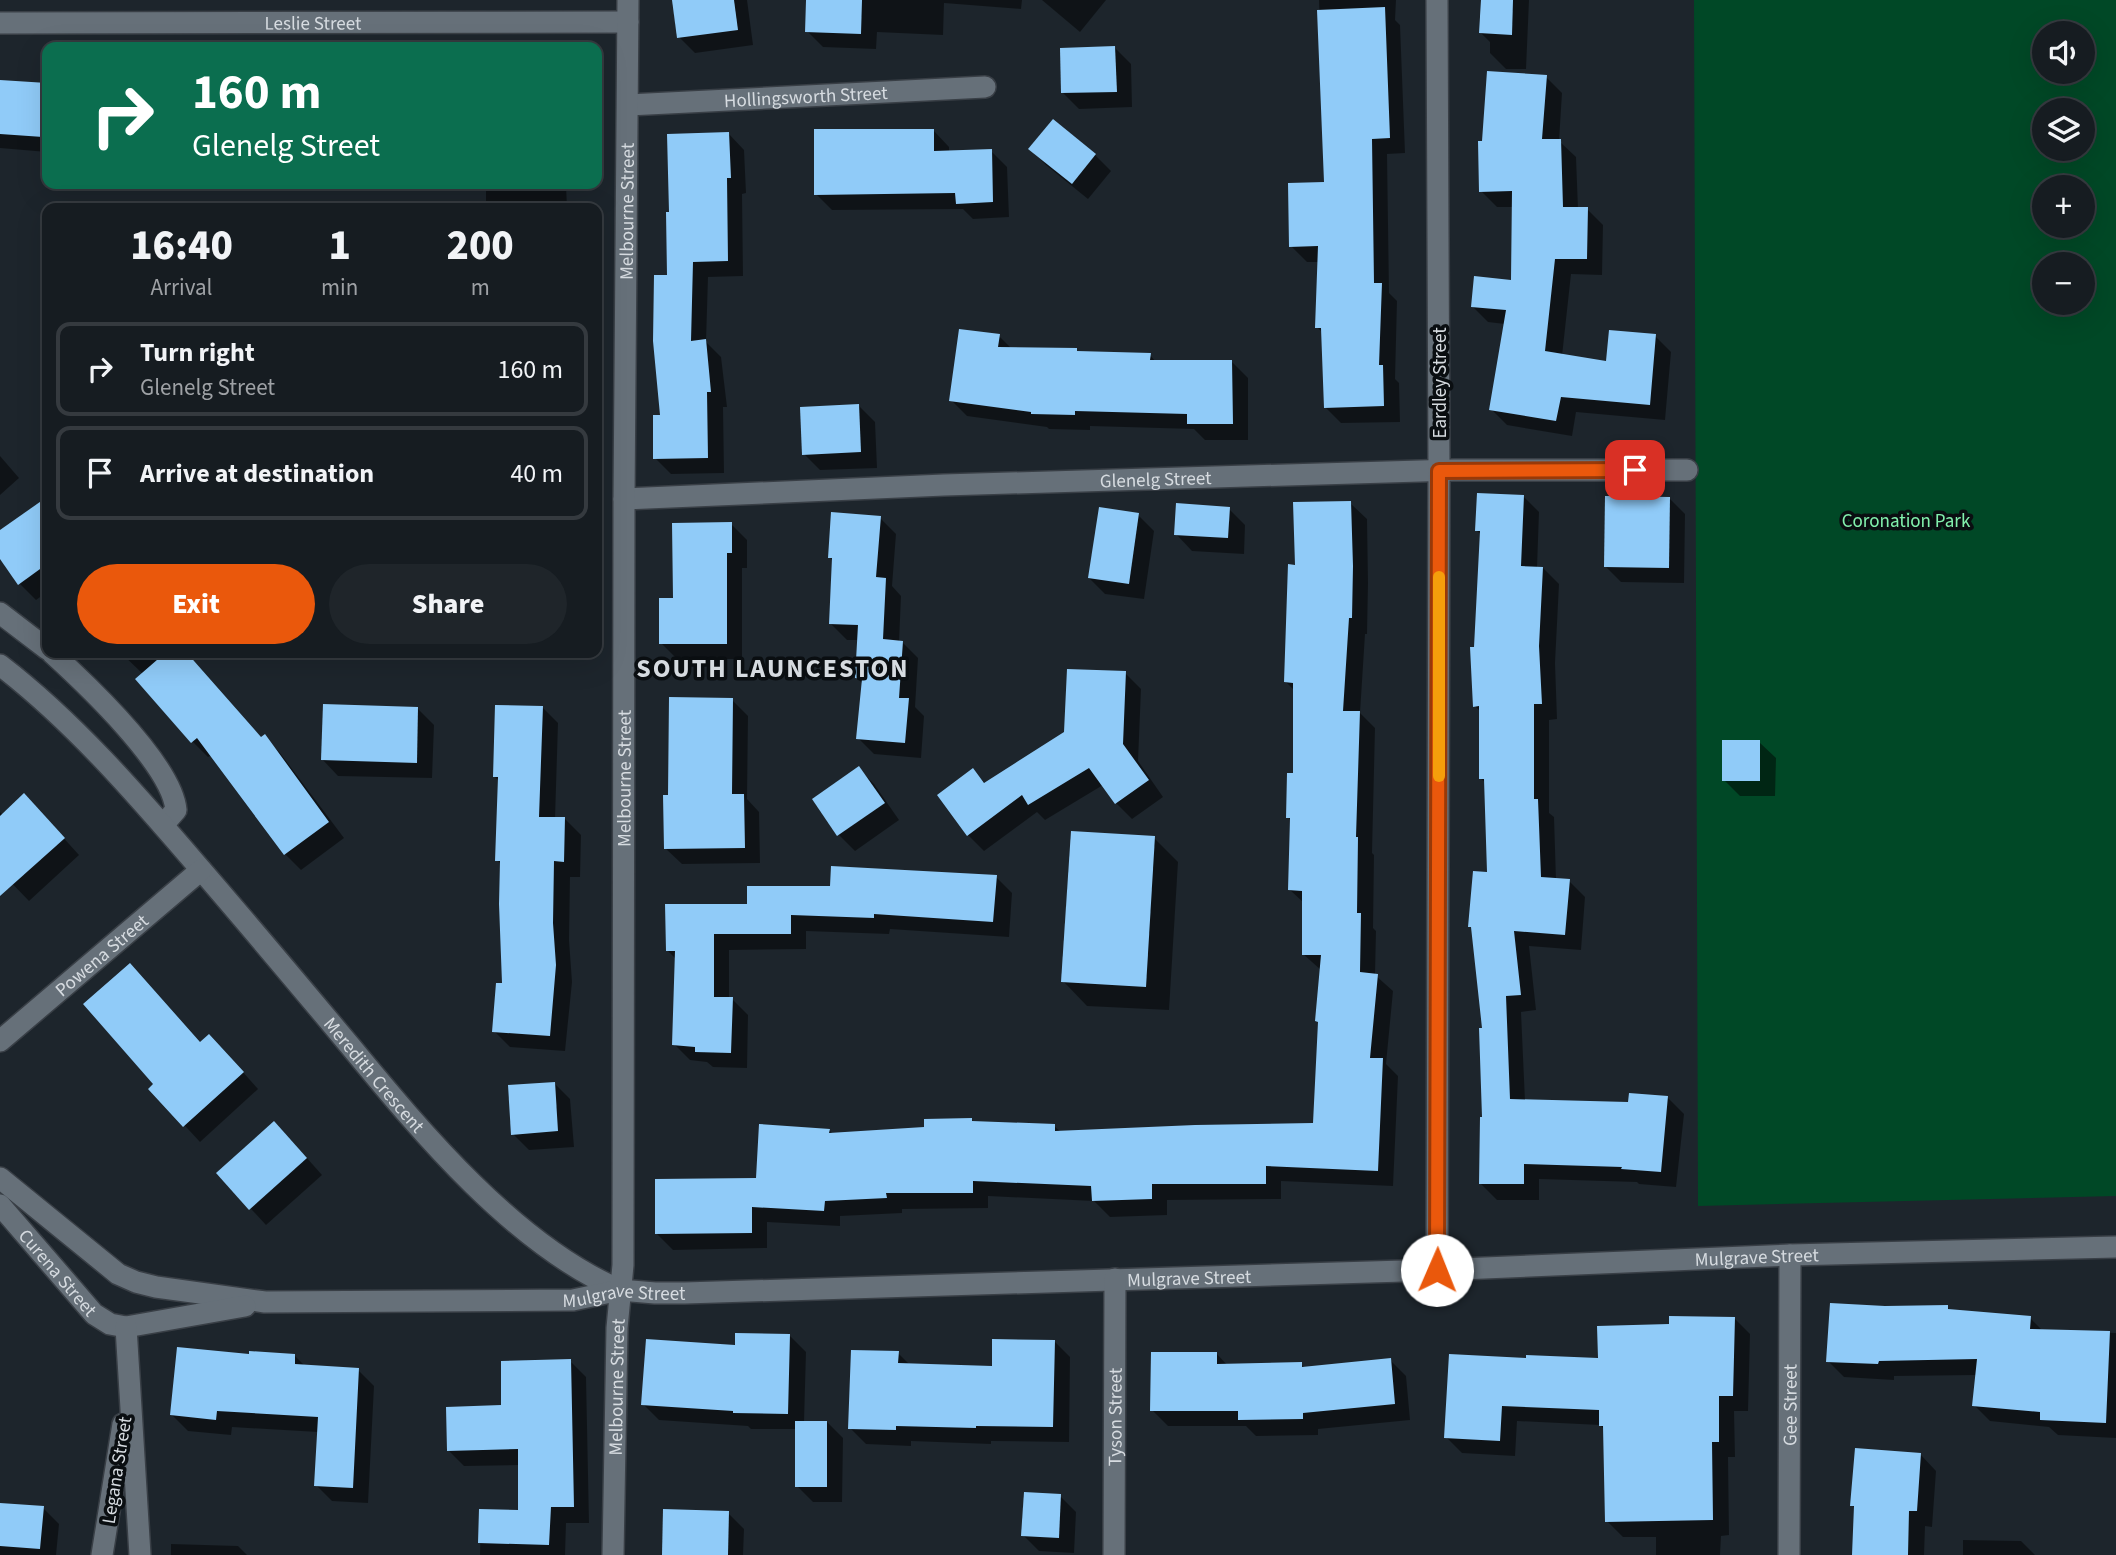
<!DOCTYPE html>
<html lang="en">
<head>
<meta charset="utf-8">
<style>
  :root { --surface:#161c21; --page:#1f252a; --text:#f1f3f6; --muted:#9ea1a5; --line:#353a3f; --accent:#ea580c }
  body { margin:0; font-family:"Source Sans 3",sans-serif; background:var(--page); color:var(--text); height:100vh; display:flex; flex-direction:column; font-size:26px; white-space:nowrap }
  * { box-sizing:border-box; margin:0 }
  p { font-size:23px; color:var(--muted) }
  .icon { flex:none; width:38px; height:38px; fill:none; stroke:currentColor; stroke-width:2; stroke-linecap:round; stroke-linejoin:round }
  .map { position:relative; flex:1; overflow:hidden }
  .details { position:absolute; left:42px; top:203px; width:560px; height:455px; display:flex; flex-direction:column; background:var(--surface); border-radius:14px; box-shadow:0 7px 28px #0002,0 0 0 2px var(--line) }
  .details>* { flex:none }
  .guide { position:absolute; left:42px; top:42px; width:560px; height:147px; border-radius:14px; box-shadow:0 7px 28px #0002,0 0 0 2px var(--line); background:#0b6e4f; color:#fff; overflow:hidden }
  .fabs { position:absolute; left:2032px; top:21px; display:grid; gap:14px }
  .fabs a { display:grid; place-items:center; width:63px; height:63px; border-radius:50%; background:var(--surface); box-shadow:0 7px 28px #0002,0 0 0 2px var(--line); font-size:35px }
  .pin { position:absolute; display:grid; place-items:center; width:60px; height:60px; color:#fff; margin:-30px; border-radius:14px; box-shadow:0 4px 10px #0006 }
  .me { position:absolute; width:77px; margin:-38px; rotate:1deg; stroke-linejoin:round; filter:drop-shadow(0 0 5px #0008) }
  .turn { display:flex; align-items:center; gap:24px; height:147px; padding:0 35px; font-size:32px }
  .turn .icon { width:91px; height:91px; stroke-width:2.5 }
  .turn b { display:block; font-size:49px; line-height:60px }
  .eta { display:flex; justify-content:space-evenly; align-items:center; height:119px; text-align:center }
  .eta b { font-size:42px; font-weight:800; line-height:49px }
  .action { display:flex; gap:14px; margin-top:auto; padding:14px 35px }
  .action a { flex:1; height:80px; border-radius:42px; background:var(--accent); color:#fff; font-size:28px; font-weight:800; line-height:80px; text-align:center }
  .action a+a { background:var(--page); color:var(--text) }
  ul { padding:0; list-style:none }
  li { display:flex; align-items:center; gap:21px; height:94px; margin:0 14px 10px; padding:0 21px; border:4px solid var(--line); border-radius:14px }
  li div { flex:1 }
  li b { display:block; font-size:26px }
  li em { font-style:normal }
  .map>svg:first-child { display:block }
  .green { fill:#004826; fill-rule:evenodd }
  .shadow { fill:#0007 }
  .building { fill:#90cbf8 }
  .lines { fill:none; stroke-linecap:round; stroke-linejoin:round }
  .minor-casing { stroke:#393f46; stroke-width:24 }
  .minor { stroke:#667079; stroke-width:21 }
  .route-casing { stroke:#983908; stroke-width:18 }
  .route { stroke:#ea580c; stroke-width:12 }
  .slow { stroke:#f59e0b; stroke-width:12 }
  .labels { text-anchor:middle; stroke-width:7; stroke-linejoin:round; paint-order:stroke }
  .street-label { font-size:19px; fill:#d6dbe0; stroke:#0a0e11 }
  .park-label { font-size:19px; fill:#82f1ad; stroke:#0a0e11 }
  .district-label { font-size:26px; font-weight:bold; letter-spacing:2px; fill:#d6dbe0; stroke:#0a0e11 }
</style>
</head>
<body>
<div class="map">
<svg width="2116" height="1555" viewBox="0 0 2116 1555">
  <rect width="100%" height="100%" fill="#1d252c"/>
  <!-- green -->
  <path class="green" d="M1694,0H2116V1196L1698,1206ZM2044,33H2082V72H2044ZM2044,110H2082V149H2044ZM2044,187H2082V226H2044ZM2044,264H2082V303H2044Z"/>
  <!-- shadow -->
  <g class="shadow">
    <path d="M674,0H747L753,45L695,53L679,37Z"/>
    <path d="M807,0H1022L1021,9L944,3L943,35L877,32L876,49L823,47L807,31Z"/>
    <path d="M1042,0H1106L1080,32Z"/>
    <path d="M1319,0H1396L1395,20L1400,25L1405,153L1387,154L1389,293L1397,301L1395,379L1399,383L1400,422L1341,423L1325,407L1323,333L1317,327L1319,262H1307L1291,246L1325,184Z"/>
    <path d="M1483,0H1529L1526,69H1506L1490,53V42L1481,33Z"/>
    <path d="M1115,48L1131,64L1132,107L1079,109L1063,93Z"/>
    <path d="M1546,77L1562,93L1559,141L1576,157L1578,209H1587L1603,225L1602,275L1571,274L1562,356L1607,363L1655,336L1671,352L1665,420L1576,412L1572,436L1507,425L1491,409L1505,324L1488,322L1472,306L1513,282L1514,207H1497L1481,191L1484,143Z"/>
    <path d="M0,82L47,86V152L0,148Z"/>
    <path d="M933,130L949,147V152L991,151L1007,167L1009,217L973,219L963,209L832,210L816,194Z"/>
    <path d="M728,133L744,150L746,193L742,194L743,276L708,277L706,342L721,357L727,407H723L724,473L671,474L655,458L662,417L671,213Z"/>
    <path d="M1030,149L1095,155L1111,171L1088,199L1046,165Z"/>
    <path d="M486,184H572L566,185L567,208H486Z"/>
    <path d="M999,336L1012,349L1150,355L1156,362H1232L1248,378V440H1205L1194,429L1090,426V430L1049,429L1047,427L967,416L951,400Z"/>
    <path d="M859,406L875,422L877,468L820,470L804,454Z"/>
    <path d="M0,456L19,478L0,495Z"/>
    <path d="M1523,496L1539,512L1537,568H1543L1559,584L1555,663L1557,719L1549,720V813L1554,817L1556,880L1569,881L1585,897L1581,950L1529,946L1536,1010L1521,1012L1525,1101L1630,1103L1668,1098L1684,1114L1676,1187L1639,1184L1637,1182L1539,1179V1200H1497L1481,1184L1484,1030L1473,929L1470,926L1488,874L1486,783L1481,779L1480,711L1475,706V648L1482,535L1477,531Z"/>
    <path d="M1669,498L1685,514L1684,583L1621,582L1605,566Z"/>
    <path d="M42,503L47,509V592L36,600L20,584L0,556V532Z"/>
    <path d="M1350,503L1367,519L1368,583L1367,634H1365L1360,713L1375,728L1372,853L1374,855L1373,928L1376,931L1375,975L1393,991L1386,1064L1398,1076L1393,1186L1281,1181V1199L1167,1200V1215L1110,1217L1094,1201L988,1196V1208L902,1209V1213L840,1216V1226L767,1222V1248L673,1250L657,1234L757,1179L829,1130L833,1134L926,1128L972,1120L974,1123L1054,1126L1061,1132L1315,1125L1320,1024L1317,1021L1321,970L1303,954L1304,903L1290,890L1291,821L1288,817L1295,775L1294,690L1285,681L1296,566Z"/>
    <path d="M1229,509L1245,525L1244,554L1192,551L1176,534Z"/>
    <path d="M1138,515L1154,531L1144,599L1105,594L1089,578Z"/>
    <path d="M880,518L896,534L892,586L901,596L899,642H902L918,658L915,707L924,716L921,758L874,754L858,738L863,684L857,678L859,640H847L831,624L833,561L829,557Z"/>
    <path d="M731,524L747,540V568H742V659H677L661,643L675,600Z"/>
    <path d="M121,653H187L262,739L264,737L280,753L344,838L301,870L285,854L212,755L208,757L193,742L143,674Z"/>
    <path d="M1125,673L1141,689L1138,761L1163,797L1132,819L1116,803L1103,785L1045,820L1037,812L984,851L968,835L973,771L986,784L1066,733Z"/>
    <path d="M732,700L748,716L747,799L759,812L760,863L682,864L665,848L670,797Z"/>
    <path d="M542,707L558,723L555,819H565L581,835L580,877H570L569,940L572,982L565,1051L510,1047L494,1031L503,985L501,864L497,860L499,781L495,777Z"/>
    <path d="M418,709L434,725L432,778L338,776L322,759Z"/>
    <path d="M1759,742L1776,758L1775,796H1740L1724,780Z"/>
    <path d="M858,768L874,784L899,820L855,851L839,835L814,800Z"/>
    <path d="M0,812L3,815L40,812L79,855L29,901L0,871Z"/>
    <path d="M1154,838L1178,862L1169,1010L1087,1006L1063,981Z"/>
    <path d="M996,877L1012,893L1009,937L890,929L889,934L806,931V949L729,950V999H732L748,1015L747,1068L713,1067L707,1062L690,1060L674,1044L676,959L667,950L748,905L831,888Z"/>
    <path d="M201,1043L225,1052L258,1089L200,1142L151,1089Z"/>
    <path d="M554,1083L570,1099L574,1147L529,1150L513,1134Z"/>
    <path d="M290,1139L322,1175L266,1225L218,1173Z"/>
    <path d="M1947,1307L1951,1311L2030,1318L2043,1331L2116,1333V1438L2058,1435L2049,1427L1990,1421L1974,1405L1977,1375L1894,1376V1380L1844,1377L1828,1361L1885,1308Z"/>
    <path d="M1734,1318L1750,1334L1748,1411H1734L1735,1457H1728L1729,1535L1721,1536L1720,1555H1656V1537H1623L1607,1521L1605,1430L1600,1425L1517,1421L1515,1456L1462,1453L1446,1437L1527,1360L1600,1359L1671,1326Z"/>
    <path d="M790,1336L806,1352L804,1422H827L843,1438L842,1502H813L797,1486L796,1429H751L748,1426L659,1420L643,1404L737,1347Z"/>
    <path d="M1054,1341L1070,1357L1069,1442L991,1441V1444L911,1441V1446L866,1444L850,1428L898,1353L910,1365L994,1368Z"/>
    <path d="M1216,1353L1228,1366L1301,1364L1305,1368L1390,1360L1406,1376L1410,1420L1318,1429V1435L1256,1436L1246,1426H1168L1152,1410Z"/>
    <path d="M250,1356H295L306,1367L358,1370L374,1386L368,1503L332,1501L316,1485L318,1432L232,1427L231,1435L188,1431L172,1415Z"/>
    <path d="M570,1361L586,1377L589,1523H566L565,1555H480L481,1511L520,1512V1465L464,1466L448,1450L503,1407Z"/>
    <path d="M1920,1454L1936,1471L1932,1527L1925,1526L1924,1555H1854L1856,1509L1852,1505Z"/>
    <path d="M1060,1496L1076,1512L1074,1553L1039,1551L1023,1535Z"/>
    <path d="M0,1505L43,1508L59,1524L56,1555H0Z"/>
    <path d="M728,1513L744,1529L743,1555H663Z"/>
    <path d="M1963,1540L2021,1541L2035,1555H1963Z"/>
    <path d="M171,1544L238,1546L247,1555H171Z"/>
  </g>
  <!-- building -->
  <g class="building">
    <path d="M672,0H734L738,30L677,38Z"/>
    <path d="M806,0H862L861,34L805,32Z"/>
    <path d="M1481,0H1513L1512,35L1479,33Z"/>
    <path d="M1385,7L1390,138L1372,139L1374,283H1382L1379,365H1383L1384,406L1324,408L1321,328H1315L1318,246L1289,247L1288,183L1324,182L1317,10Z"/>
    <path d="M1115,46L1117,92L1061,93L1060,48Z"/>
    <path d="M1487,71L1547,75L1542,139H1561L1563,207H1588L1587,259H1555L1545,351L1606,361L1609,330L1656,334L1650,405L1561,397L1556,421L1489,410L1506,310L1471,307L1474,276L1511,280L1512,191L1479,192L1478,141H1482Z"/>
    <path d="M0,80L47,83L43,137L0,134Z"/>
    <path d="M1053,119L1096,154L1072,184L1028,149Z"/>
    <path d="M814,129H934V151L992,149L993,202L956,204L955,193L814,195Z"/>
    <path d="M729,132L731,178H727L728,261L693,262L691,341L706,339L711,392H707L708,458L653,459V415H660L653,341L654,275H667L666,212H669L667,134Z"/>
    <path d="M959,329L1000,334L998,347L1077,348V351L1151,353L1150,360H1232L1233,424H1187V414L1075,411V415L1031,414V412L949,401Z"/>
    <path d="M859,404L861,452L802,455L800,407Z"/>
    <path d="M1477,493L1524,495L1521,566L1543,567L1539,646L1542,704H1534V799H1538L1541,877L1570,879L1565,935L1514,931L1521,995L1506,996L1510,1099L1628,1102L1629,1093L1668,1096L1661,1172L1621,1169L1622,1167L1524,1164V1184H1479L1480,1117H1482L1479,1028H1482L1471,927H1468L1473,871L1487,872L1484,779H1479V706L1473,707L1470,647H1474L1480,531H1475Z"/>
    <path d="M1605,496L1670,497L1669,568L1604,567Z"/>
    <path d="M47,497V564L18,585L0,559V530Z"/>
    <path d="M1351,501L1353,566L1352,618H1349L1343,711H1360L1356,837H1358L1357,913H1361L1360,972L1378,974L1370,1058H1383L1378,1171L1266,1166V1184H1152V1199L1092,1201L1091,1186L973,1181V1193H886L887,1198L825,1201L824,1211L752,1207V1233L655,1234V1179L756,1178L759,1124L830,1129L829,1133L924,1127V1119L972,1118V1121L1055,1124V1131L1195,1125L1313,1123L1318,1022L1315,1021L1321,955H1302V891L1288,890L1290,818H1286L1287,773H1293V683L1284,682L1288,564L1295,565L1293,502Z"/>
    <path d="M1176,503L1230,507L1228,538L1174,535Z"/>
    <path d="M1099,507L1139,513L1129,584L1088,578Z"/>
    <path d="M831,512L881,516L876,577L886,578L883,639L903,641L899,698H909L905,743L856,739L862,679L855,678L858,625L829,624L832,558H828Z"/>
    <path d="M732,522V553H727V644H659V598H673L672,523Z"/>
    <path d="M165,653H187L261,737L265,734L329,822L284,855L197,738L191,743L135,679Z"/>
    <path d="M1067,669L1126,671L1123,744L1149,780L1115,804L1089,768L1028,805L1022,795L967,836L937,795L973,768L984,783L1064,732Z"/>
    <path d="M669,697L733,698L732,794H744L745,848L664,849L663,795H668Z"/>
    <path d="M323,704L418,707L417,763L321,760Z"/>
    <path d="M495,705L543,706L539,817H565L564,862L554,861L553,923L556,965L550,1036L492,1032L496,983H502L499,904L500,861H495L498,777H493Z"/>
    <rect x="1722" y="740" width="38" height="41"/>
    <path d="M859,766L885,803L837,836L812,799Z"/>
    <path d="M24,793L65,838L0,896V816Z"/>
    <path d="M1071,831L1155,836L1146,987L1061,982Z"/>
    <path d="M831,866L997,875L993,922L874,914V918L791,915V934H714V997H733L731,1053L695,1052V1047L672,1045L675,951H666L665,904H747V886H830Z"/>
    <path d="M130,963L200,1042L209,1034L244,1072L183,1127L148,1089L153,1084L83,1004Z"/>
    <path d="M555,1082L558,1131L511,1135L508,1085Z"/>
    <path d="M274,1121L307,1158L249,1210L216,1173Z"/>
    <path d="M1830,1303L1885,1306L1948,1305V1309L2031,1316L2030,1329L2110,1331L2106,1423L2040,1420V1412L1972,1406L1977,1359L1879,1361L1878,1364L1826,1362Z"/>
    <path d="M1669,1316L1735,1317L1733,1396H1719V1442H1712L1713,1520L1605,1522L1603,1426H1599V1410L1502,1406L1500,1441L1444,1438L1449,1354L1526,1358V1355L1598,1358L1597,1326L1669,1324Z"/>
    <path d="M735,1333L790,1334L788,1414L733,1413V1411L641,1405L646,1339L735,1345Z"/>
    <path d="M992,1339L1055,1340L1053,1427L976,1426V1428L896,1426V1430L848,1429L851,1350L899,1351L898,1363L992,1366Z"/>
    <path d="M177,1347L249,1354V1351L295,1354V1364L359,1368L353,1488L314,1486L318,1417L217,1411L216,1420L170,1415Z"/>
    <path d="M1151,1352H1217V1364L1302,1362V1367L1391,1358L1395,1404L1303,1413V1419L1238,1420V1411H1150Z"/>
    <path d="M571,1359L574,1507H551L549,1545L478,1543L479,1509L518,1510V1449L447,1451L446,1407L501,1405V1361Z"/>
    <rect x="795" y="1421" width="32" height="66"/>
    <path d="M1855,1448L1921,1453L1917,1511H1909L1908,1555H1852L1854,1506H1850Z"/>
    <path d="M1024,1492L1061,1494L1059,1538L1021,1536Z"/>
    <path d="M0,1503L44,1506L40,1549L0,1546Z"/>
    <path d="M663,1509L729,1511L728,1555H662Z"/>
  </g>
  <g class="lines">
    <defs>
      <g id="minor">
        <path id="s1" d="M0,23L628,22"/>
        <path id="s2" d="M628,105L985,87"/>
        <path id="s3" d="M624,499L944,485L1454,470H1687"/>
        <path d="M0,613L47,649"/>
        <path d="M52,653C86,684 172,765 176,810L163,825"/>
        <path id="s4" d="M0,665C73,721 137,795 197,865C249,925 300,986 351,1047C422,1133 516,1246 620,1290"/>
        <path id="s5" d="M0,1041L201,870"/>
        <path id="s6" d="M0,1178L118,1274L136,1282L156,1287L265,1302L573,1300L620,1290L655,1293H685L1437,1270L1790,1255L2116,1247"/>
        <path id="s7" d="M0,1205L94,1314L110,1324L126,1327L245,1306"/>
        <path d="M1437,1270L1439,471L1437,0"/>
        <path d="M126,1327L140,1555"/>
        <path d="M102,1555L123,1424"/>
        <path id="s8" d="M613,1555L617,1328L623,1265L624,499L628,0"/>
        <path id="s9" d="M1114,1555L1115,1279"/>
        <path id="s10" d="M1789,1555L1790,1255"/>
      </g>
    </defs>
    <!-- minor casing -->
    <use href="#minor" class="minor-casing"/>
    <!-- minor -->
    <use href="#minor" class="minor"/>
  </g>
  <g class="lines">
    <defs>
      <path id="route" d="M1437,1270L1439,471L1635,470"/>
    </defs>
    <!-- route casing -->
    <use href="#route" class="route-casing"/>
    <!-- route -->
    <use href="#route" class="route"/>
    <!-- slow -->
    <path class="slow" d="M1439,776V577"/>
  </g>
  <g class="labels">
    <!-- street labels -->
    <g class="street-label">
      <text dy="7" stroke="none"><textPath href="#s1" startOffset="313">Leslie Street</textPath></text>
      <text dy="7" stroke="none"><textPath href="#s2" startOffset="178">Hollingsworth Street</textPath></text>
      <text dy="7" stroke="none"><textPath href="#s8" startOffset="1344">Melbourne Street</textPath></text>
      <text transform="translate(1439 383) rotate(-90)" y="7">Eardley Street</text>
      <text dy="7" stroke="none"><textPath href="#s3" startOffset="532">Glenelg Street</textPath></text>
      <text dy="7" stroke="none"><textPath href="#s8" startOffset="777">Melbourne Street</textPath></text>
      <text dy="7" stroke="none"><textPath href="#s5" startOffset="133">Powena Street</textPath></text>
      <text dy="7" stroke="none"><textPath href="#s4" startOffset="556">Meredith Crescent</textPath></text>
      <text dy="7" stroke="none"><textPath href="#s6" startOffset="1796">Mulgrave Street</textPath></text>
      <text dy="7" stroke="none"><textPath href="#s7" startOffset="89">Curena Street</textPath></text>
      <text dy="7" stroke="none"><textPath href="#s6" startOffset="1228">Mulgrave Street</textPath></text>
      <text dy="7" stroke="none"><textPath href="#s6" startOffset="662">Mulgrave Street</textPath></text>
      <text dy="7" stroke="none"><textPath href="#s8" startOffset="168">Melbourne Street</textPath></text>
      <text dy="7" stroke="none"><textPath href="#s10" startOffset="150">Gee Street</textPath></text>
      <text dy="7" stroke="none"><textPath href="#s9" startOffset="138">Tyson Street</textPath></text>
      <text transform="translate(116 1470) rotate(-81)" y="7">Legana Street</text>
    </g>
    <!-- park labels -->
    <g class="park-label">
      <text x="1906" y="527">Coronation Park</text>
    </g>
    <!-- district labels -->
    <g class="district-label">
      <text x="773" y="677">SOUTH LAUNCESTON</text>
    </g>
  </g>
</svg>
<div class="fabs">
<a><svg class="icon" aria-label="sound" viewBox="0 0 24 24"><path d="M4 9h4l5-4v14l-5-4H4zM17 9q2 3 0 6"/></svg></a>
<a><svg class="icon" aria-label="layers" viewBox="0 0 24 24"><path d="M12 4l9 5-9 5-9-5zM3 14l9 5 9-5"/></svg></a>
<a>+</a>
<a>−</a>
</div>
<div class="pin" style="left:1635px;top:470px;background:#d93025"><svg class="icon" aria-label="arrive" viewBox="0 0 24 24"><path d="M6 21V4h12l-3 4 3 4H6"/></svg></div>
<svg class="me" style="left:1437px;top:1270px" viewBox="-20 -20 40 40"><circle r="19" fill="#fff"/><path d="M0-13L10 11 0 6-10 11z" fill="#ea580c"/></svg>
<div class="guide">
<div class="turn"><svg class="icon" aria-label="right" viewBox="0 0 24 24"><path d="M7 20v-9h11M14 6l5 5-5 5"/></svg><div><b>160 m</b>Glenelg Street</div></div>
</div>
<section class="details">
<div class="eta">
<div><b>16:40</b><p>Arrival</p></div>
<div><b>1</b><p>min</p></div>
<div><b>200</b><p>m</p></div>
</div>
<ul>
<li><svg class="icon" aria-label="right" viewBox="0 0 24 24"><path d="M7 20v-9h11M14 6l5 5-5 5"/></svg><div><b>Turn right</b><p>Glenelg Street</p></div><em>160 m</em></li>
<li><svg class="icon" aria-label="arrive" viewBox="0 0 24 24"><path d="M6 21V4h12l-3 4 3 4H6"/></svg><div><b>Arrive at destination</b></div><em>40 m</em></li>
</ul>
<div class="action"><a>Exit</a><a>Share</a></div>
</section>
</div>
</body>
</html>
